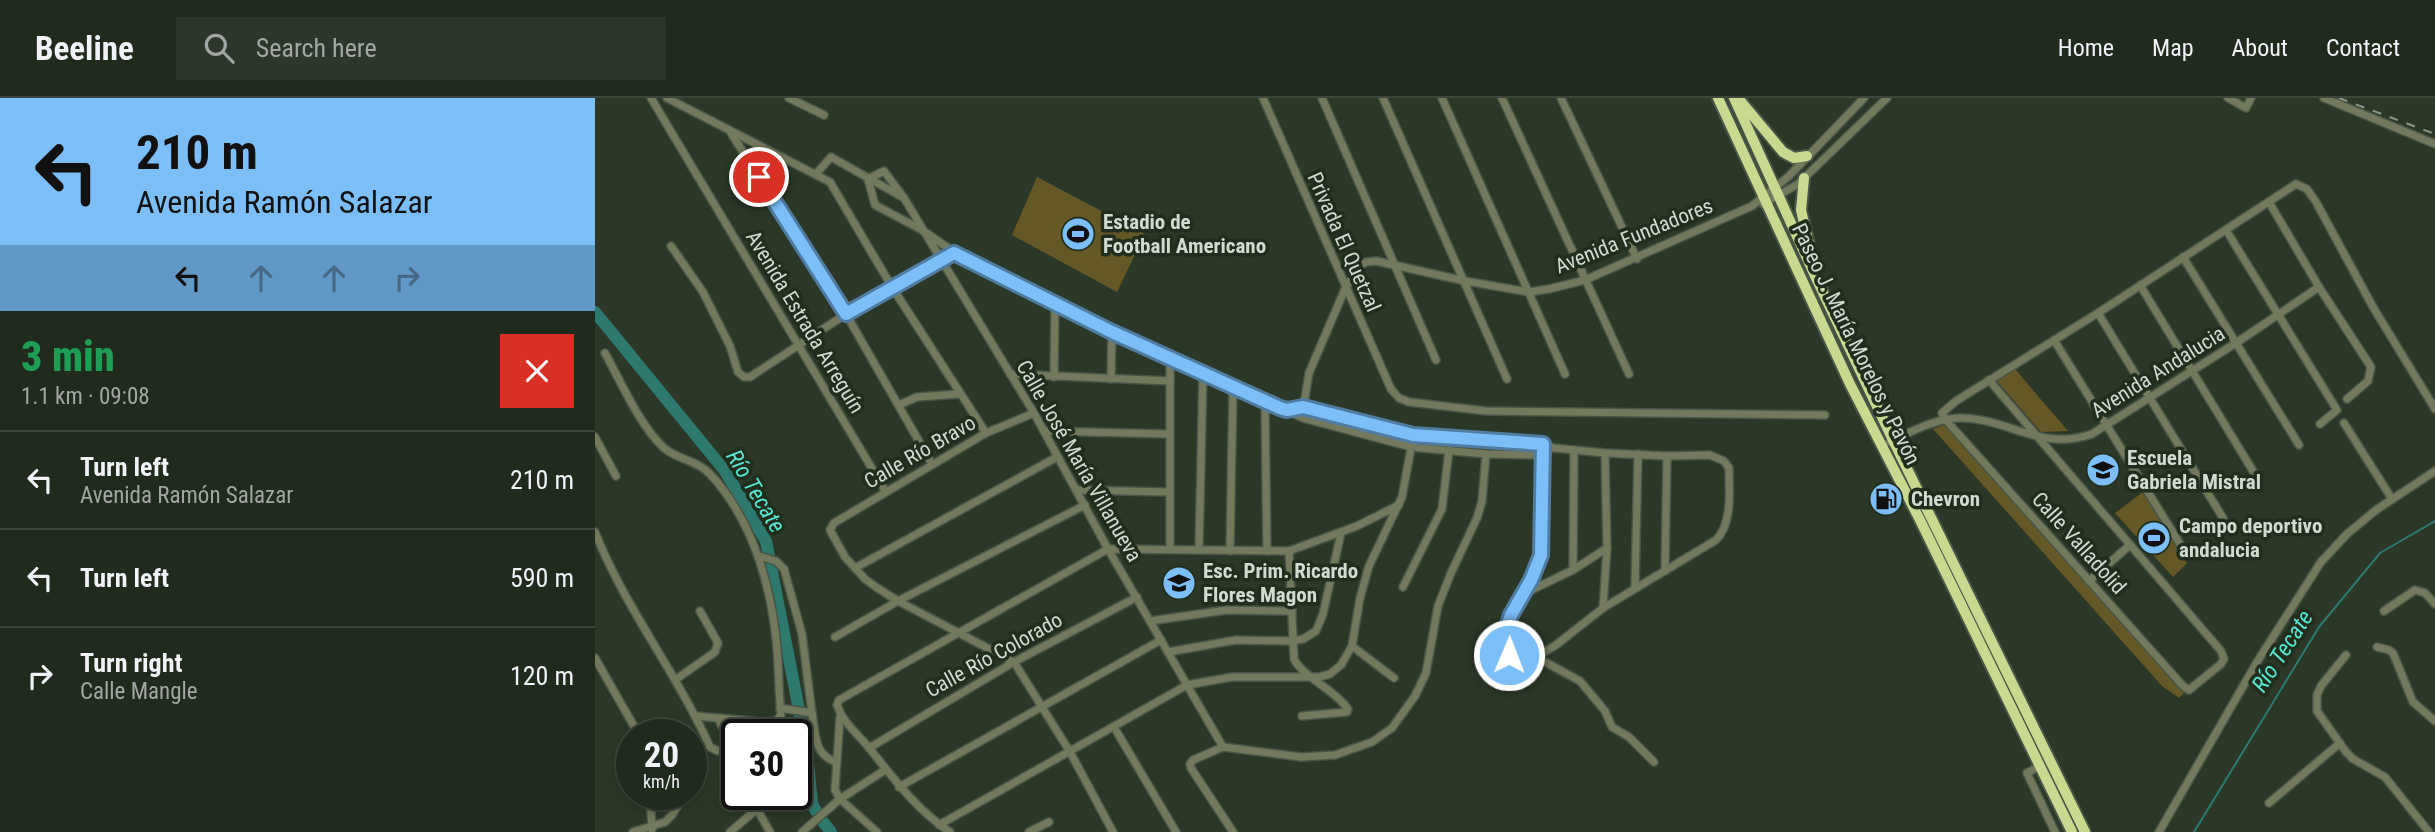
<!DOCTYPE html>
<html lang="en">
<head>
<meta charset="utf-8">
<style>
  :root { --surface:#202a1d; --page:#2d362a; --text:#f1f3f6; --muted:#a2a7a4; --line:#3d463b }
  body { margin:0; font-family:"Roboto Condensed",sans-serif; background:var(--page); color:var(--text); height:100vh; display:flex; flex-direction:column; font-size:26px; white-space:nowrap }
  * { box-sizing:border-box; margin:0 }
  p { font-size:23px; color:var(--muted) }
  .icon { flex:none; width:38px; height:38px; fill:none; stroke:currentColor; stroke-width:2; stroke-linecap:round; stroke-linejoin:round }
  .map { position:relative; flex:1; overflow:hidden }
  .drawer { display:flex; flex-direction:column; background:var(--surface); width:595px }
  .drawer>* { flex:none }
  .guide { background:#7bbef8; color:#111; overflow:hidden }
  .speed { position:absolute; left:21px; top:621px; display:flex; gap:14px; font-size:35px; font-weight:700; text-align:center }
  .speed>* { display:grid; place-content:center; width:91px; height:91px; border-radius:50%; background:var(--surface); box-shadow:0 4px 10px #0003,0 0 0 2px var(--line); line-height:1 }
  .speed small { font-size:18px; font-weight:400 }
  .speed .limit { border:4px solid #111; border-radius:10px; background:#fff; color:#111 }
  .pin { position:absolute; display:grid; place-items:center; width:60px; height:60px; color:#fff; margin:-30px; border:4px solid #fff; border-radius:50%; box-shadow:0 2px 7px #0007 }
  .me { position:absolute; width:77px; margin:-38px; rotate:1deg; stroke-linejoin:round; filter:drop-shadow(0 0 5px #0008) }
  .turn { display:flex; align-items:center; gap:24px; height:147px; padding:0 21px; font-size:32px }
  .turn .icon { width:91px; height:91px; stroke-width:2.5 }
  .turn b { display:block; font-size:49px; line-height:60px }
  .lanes { display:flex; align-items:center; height:66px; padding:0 21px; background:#0003; justify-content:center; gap:35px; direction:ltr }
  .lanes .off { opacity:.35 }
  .round { display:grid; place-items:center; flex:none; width:74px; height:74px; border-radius:0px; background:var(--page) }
  .overview { display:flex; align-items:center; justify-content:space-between; height:119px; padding:0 21px }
  h1 { font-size:42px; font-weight:800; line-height:52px; color:#1e9e55 }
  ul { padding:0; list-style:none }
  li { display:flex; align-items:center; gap:21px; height:98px; padding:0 21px; border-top:2px solid var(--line) }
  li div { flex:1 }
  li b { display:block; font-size:26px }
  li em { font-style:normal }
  header { display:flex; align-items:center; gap:42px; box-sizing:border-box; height:98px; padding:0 35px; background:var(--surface); border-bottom:2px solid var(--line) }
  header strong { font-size:33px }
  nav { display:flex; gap:38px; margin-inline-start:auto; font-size:24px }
  .search { width:490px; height:63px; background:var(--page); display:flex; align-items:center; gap:18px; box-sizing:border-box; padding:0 24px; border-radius:0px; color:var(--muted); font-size:26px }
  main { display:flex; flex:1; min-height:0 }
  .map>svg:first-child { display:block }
  .green { fill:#645826 }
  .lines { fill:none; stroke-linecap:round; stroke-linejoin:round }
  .stream { stroke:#2d796e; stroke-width:2 }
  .river { stroke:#2d796e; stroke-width:12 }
  .minor-casing { stroke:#495546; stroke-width:10 }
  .highway-casing { stroke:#495546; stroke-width:14 }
  .minor { stroke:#73795c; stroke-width:7 }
  .highway { stroke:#cad990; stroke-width:10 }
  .rail { stroke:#8c9689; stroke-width:2; stroke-dasharray:9 9; stroke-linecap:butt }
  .route-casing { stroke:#507ca1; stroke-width:18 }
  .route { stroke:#7bbef8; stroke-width:12 }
  .labels { text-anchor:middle; stroke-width:7; stroke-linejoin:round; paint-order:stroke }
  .poi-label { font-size:21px; font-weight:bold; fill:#d3dbd1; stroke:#212e1e; text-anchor:start }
  .street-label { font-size:21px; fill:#d3dbd1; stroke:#212e1e }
  .water-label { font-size:23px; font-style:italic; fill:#57e7d1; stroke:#212e1e }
</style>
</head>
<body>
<header>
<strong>Beeline</strong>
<div class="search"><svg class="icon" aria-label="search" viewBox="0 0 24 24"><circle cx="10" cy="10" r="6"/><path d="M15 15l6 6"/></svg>Search here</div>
<nav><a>Home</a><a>Map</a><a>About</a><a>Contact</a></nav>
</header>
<main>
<section class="drawer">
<div class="guide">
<div class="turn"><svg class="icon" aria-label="left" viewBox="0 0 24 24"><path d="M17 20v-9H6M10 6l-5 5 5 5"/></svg><div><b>210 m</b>Avenida Ramón Salazar</div></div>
<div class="lanes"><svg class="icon" aria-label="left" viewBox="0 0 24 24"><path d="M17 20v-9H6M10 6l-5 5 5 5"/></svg><svg class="icon off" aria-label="ahead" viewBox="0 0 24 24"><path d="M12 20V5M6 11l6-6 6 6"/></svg><svg class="icon off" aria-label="ahead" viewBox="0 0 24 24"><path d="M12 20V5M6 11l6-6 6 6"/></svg><svg class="icon off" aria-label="right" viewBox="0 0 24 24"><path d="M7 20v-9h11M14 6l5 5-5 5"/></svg></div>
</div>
<div class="overview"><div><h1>3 min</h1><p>1.1 km · 09:08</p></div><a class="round" style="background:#d93025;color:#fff"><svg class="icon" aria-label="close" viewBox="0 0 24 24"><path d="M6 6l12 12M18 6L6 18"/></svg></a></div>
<ul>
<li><svg class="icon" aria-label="left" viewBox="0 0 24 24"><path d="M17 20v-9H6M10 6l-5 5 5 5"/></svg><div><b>Turn left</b><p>Avenida Ramón Salazar</p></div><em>210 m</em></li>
<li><svg class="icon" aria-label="left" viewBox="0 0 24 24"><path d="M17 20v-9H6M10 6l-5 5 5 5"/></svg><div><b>Turn left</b></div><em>590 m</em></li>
<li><svg class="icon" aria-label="right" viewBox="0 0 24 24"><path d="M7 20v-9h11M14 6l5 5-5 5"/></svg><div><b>Turn right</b><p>Calle Mangle</p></div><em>120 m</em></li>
</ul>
</section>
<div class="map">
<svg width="1840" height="734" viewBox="0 0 1840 734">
  <rect width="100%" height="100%" fill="#2b3827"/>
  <!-- green -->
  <g class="green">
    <path d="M442,79L550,136L522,194L417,137Z"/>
    <path d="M1420,271L1473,333L1446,334L1401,282Z"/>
    <path d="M1352,326L1589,595L1584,600L1567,588L1338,331Z"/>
    <path d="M1548,394L1592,465L1578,479L1520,415Z"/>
  </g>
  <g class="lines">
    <!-- stream -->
    <path class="stream" d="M1599,734L1724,529L1785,455L1840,423"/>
    <!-- river -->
    <g class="river">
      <path d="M0,214L130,373L171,443L212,653L217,706L221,713"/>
      <path d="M229,725L236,734"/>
    </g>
    <defs>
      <g id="minor">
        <path d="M56,0L291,394"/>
        <path d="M72,0L235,84L297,189L391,335"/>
        <path d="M194,0L229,17"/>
        <path d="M668,0L796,291L804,300L814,304L891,313L1230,317"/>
        <path d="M727,0L841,262"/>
        <path d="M788,0L912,281"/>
        <path d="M847,0L970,276"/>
        <path d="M907,0L1034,276"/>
        <path d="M966,0L1042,161"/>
        <path d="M1633,0L1651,10L1656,0"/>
        <path d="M1729,0L1840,46"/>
        <path d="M136,35L251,216L337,366"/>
        <path d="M221,76L236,59L309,100L439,315L513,451L628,649"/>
        <path d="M309,100L289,73L273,81L280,107L327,132L359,154L517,234L708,320L816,349L891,356L948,357L953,354"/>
        <path d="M1674,104L1724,189L1776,269L1773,283L1752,301"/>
        <path d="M1168,106L1203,86L1292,0"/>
        <path d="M1631,132L1742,312L1725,326"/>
        <path d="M76,148L108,194L135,248L143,274L149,279H155L251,216L359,154"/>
        <path d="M1588,159L1704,347"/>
        <path d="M1545,187L1661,378"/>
        <path d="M1503,215L1628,420"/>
        <path d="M1459,242L1590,454"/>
        <path d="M10,255C26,284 45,328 69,350C83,362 102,362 115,376C161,425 179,498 183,564C184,581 184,599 186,617L182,622L176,625L123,620"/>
        <path d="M415,276L575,283"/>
        <path d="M459,279L460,204"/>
        <path d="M516,281L517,234"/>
        <path d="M670,305L672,453"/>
        <path d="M304,307L322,299L365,296"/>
        <path d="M692,312L708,309L818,337L948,346L959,350L1010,355L1072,358L1115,357L1129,363L1134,370C1134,392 1138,425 1121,442L1008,510L961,547L933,564L920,567L914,557L913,526L916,517L936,482L946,457L948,346"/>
        <path d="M708,312L714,275L750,191L764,169L771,164L781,163L870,183L934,194L954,191L990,182L1157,108L1194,78L1269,0"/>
        <path d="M439,315L391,335L239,425L235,432L250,459L270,481L281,489L303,503L419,564L475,654L518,734"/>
        <path d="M1350,321L1588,588L1594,592L1626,566L1629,561L1626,553L1394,282"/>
        <path d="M1350,321L1347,315L1361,303L1503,215L1701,86L1712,91L1721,104L1778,209L1840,311"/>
        <path d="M1749,325L1797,401"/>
        <path d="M449,333L574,336"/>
        <path d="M0,339L21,378"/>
        <path d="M1294,344C1316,334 1341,320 1365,320C1414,320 1445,354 1497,336L1641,245L1724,189"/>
        <path d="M482,392L574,394"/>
        <path d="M0,434C30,510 82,575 115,649L123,653L136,649"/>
        <path d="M575,451V260"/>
        <path d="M604,452L608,274"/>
        <path d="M635,453L638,288"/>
        <path d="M694,453L699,561C709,580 739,591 753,611L752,614L707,618"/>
        <path d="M164,458L181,463L189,471L207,536L217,615"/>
        <path d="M260,470L462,359"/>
        <path d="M978,472L979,352"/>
        <path d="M1070,473L1072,358"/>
        <path d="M1494,483L1535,447"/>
        <path d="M808,489L847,411L854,352"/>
        <path d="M1040,490L1043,356"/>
        <path d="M928,496L978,472L1012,450"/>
        <path d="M1008,510L1012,450L1010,355"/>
        <path d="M1789,513L1820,492L1830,495L1840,506"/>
        <path d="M555,523L632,512L697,513"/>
        <path d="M240,539L303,503L490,407"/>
        <path d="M757,548L799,580"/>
        <path d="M1782,549L1794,552L1798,555L1818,604L1840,623"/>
        <path d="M573,554L641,542L697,543L708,541L721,533L728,516L746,435"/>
        <path d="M1751,557L1726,588L1722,597V613L1751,654L1758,661L1790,679L1834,734"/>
        <path d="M941,559L985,583L1010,613L1017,629L1034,639L1059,664"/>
        <path d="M0,560L44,637"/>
        <path d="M80,582L120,554L123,545L105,513"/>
        <path d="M185,610L217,615C221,636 218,656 241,664"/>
        <path d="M101,618L123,620L142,660"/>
        <path d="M245,619L240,692L245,701L282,734"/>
        <path d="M519,629L581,734"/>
        <path d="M274,650L419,564L542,499"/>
        <path d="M1445,668L1432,675L1460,734"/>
        <path d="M304,689L566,542"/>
        <path d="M55,696L57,731"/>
        <path d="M157,696L162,711L175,734"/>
        <path d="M1674,705L1745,645"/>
        <path d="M344,727L592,587L637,579H724L735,576L746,567L757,548L765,500L774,468L807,399L817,345"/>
        <path d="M38,734L70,724L77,717L90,696"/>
        <path d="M135,734L162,711"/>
        <path d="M207,734L245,701L290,672"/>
        <path d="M355,734C322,712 299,681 275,651C263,636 248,625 242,607L244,602L513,451L694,453L762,428L804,407"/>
        <path d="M434,734L454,724"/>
        <path d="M638,734L596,670L595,666L598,662L628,649L706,659L740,657L777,644L797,630L820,598L831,575L843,508L856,475L882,420L887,403L891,356"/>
        <path d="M1564,734L1662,564L1726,464L1752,436L1781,412L1840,373"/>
      </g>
      <g id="highway">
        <path d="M1123,0L1255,286L1325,422L1477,734"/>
        <path d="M1139,0L1220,178L1298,342L1490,734"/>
        <path d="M1143,0L1188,54L1199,60L1212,58"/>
        <path d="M1209,80L1206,112L1219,168"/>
      </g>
    </defs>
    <!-- minor casing -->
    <use href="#minor" class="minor-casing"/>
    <!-- highway casing -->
    <use href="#highway" class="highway-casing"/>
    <!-- minor -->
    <use href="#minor" class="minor"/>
    <!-- highway -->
    <use href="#highway" class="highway"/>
    <!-- rail -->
    <path class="rail" d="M1744,0L1840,36"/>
  </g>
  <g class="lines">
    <defs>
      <path id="route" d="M164,79L251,216L359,155L517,234L685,310L692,312L708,309L818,337L948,346L946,457L936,482L916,517L913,526L914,557"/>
    </defs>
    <!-- route casing -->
    <use href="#route" class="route-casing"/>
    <!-- route -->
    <use href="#route" class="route"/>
  </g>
  <!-- icons -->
  <defs>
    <symbol id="stadium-disc" viewBox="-11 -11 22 22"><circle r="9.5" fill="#7bbef8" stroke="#212e1e"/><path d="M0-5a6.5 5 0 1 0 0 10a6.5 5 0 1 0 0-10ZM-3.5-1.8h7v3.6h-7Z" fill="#111"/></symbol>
    <symbol id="school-disc" viewBox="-11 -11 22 22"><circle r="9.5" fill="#7bbef8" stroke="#212e1e"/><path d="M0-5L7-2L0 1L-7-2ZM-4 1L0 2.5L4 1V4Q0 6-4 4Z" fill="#111"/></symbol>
    <symbol id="fuel-disc" viewBox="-11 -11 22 22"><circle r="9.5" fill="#7bbef8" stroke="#212e1e"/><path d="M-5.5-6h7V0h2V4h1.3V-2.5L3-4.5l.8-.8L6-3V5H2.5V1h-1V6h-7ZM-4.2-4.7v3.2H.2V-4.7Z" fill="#111"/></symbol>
  </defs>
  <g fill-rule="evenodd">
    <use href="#stadium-disc" x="464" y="117" width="38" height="38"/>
    <use href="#school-disc" x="1489" y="353" width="38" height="38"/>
    <use href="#fuel-disc" x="1272" y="382" width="38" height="38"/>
    <use href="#stadium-disc" x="1540" y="421" width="38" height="38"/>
    <use href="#school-disc" x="565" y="466" width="38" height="38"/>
  </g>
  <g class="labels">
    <!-- poi labels -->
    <g class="poi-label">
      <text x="508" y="131">Estadio de<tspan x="508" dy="24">Football Americano</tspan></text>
      <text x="1532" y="367">Escuela<tspan x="1532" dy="24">Gabriela Mistral</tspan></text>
      <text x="1316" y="408">Chevron</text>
      <text x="1584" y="435">Campo deportivo<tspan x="1584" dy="24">andalucia</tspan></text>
      <text x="608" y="480">Esc. Prim. Ricardo<tspan x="608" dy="24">Flores Magon</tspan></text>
    </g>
    <!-- street labels -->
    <g class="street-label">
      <text transform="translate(1039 138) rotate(-22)" y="7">Avenida Fundadores</text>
      <text transform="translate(749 144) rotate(66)" y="7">Privada El Quetzal</text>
      <text transform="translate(210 224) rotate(59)" y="7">Avenida Estrada Arreguín</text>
      <text transform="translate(1261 246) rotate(64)" y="7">Paseo J. María Morelos y Pavón</text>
      <text transform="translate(1563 274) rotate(-32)" y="7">Avenida Andalucia</text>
      <text transform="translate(325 354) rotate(-30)" y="7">Calle Río Bravo</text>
      <text transform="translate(484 363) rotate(60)" y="7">Calle José María Villanueva</text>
      <text transform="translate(1484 445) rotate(48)" y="7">Calle Valladolid</text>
      <text transform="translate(399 557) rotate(-29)" y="7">Calle Río Colorado</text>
    </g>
    <!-- water labels -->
    <g class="water-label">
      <text transform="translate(161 393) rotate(59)" y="8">Río Tecate</text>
      <text transform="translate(1687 553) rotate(-57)" y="8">Río Tecate</text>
    </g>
  </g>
</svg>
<div class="speed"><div>20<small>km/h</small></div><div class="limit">30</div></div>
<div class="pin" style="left:164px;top:79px;background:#d93025"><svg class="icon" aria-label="arrive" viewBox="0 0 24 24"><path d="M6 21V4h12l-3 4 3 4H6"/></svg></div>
<svg class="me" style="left:914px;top:557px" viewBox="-20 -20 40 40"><circle r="17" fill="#7bbef8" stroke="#fff" stroke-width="3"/><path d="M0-11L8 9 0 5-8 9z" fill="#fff"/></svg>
</div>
</main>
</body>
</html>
